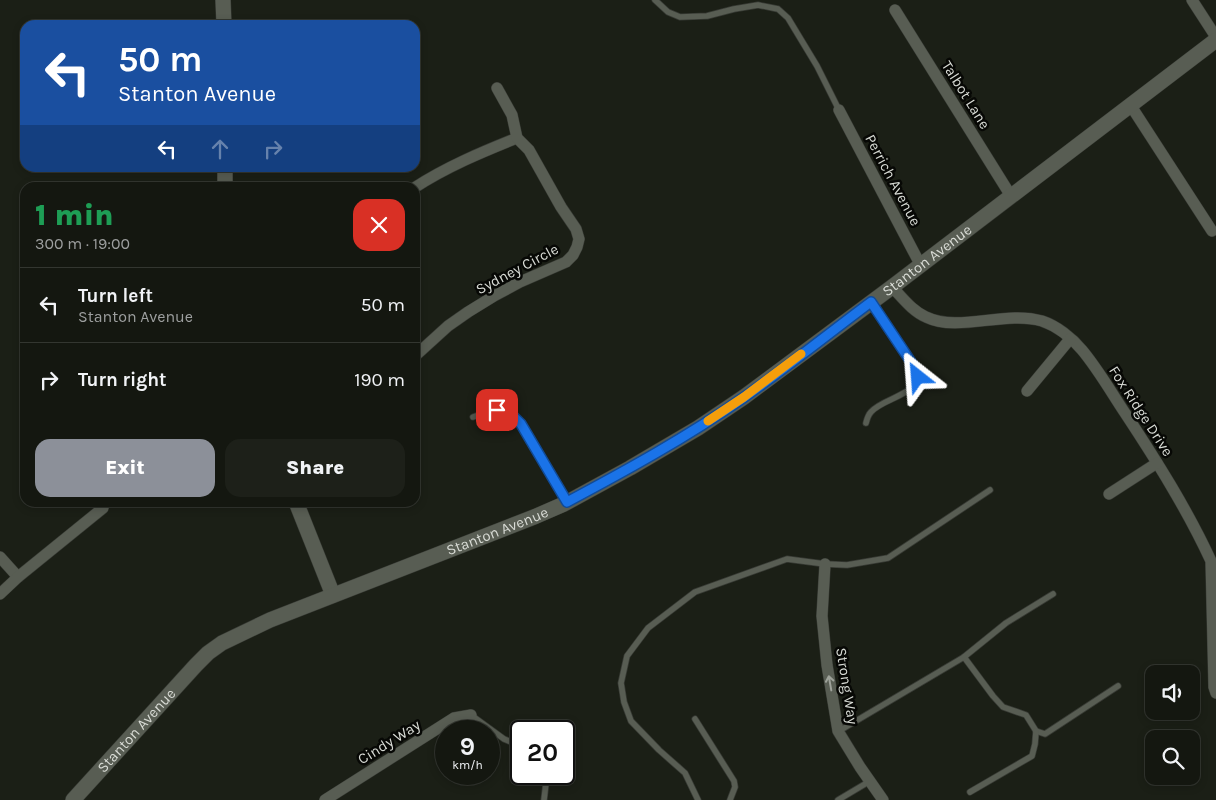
<!DOCTYPE html>
<html lang="en">
<head>
<meta charset="utf-8">
<style>
  :root { --surface:#141710; --page:#1d2019; --text:#f1f3f6; --muted:#9d9f9f; --line:#333630; --accent:#8c9099 }
  body { margin:0; font-family:Karla,sans-serif; background:var(--page); color:var(--text); height:100vh; display:flex; flex-direction:column; font-size:19px; white-space:nowrap }
  * { box-sizing:border-box; margin:0 }
  p { font-size:16px; color:var(--muted) }
  .icon { flex:none; width:28px; height:28px; fill:none; stroke:currentColor; stroke-width:2; stroke-linecap:round; stroke-linejoin:round }
  .map { position:relative; flex:1; overflow:hidden }
  .sheet { position:absolute; left:20px; top:182px; width:400px; height:325px; display:flex; flex-direction:column; background:var(--surface); border-radius:15px; box-shadow:0 2px 8px #0003,0 0 0 1px var(--line) }
  .sheet>* { flex:none }
  .guide { position:absolute; left:20px; top:20px; width:400px; height:152px; border-radius:15px; box-shadow:0 2px 8px #0003,0 0 0 1px var(--line); background:#1a4fa0; color:#fff; overflow:hidden }
  .controls { position:absolute; left:1145px; top:665px; display:grid; gap:10px }
  .controls a { display:grid; place-items:center; width:55px; height:55px; border-radius:10px; background:var(--surface); box-shadow:0 2px 8px #0003,0 0 0 1px var(--line); font-size:25px }
  .speed { position:absolute; left:435px; top:720px; display:flex; gap:10px; font-size:25px; font-weight:700; text-align:center }
  .speed>* { display:grid; place-content:center; width:65px; height:65px; border-radius:50%; background:var(--surface); box-shadow:0 2px 8px #0003,0 0 0 1px var(--line); line-height:1 }
  .speed small { font-size:12px; font-weight:400 }
  .speed .limit { border:2px solid #111; border-radius:8px; background:#fff; color:#111 }
  .pin { position:absolute; display:grid; place-items:center; width:42px; height:42px; color:#fff; margin:-21px; border-radius:10px; box-shadow:0 2px 8px #0006 }
  .me { position:absolute; width:55px; margin:-28px; rotate:332deg; stroke-linejoin:round; filter:drop-shadow(0 0 4px #0008) }
  .turn { display:flex; align-items:center; gap:18px; height:105px; padding:0 15px; font-size:22px }
  .turn .icon { width:65px; height:65px; stroke-width:2.5 }
  .turn b { display:block; font-size:35px; line-height:42px }
  .lanes { display:flex; align-items:center; height:48px; padding:0 15px; background:#0003; justify-content:center; gap:25px; direction:ltr }
  .lanes .off { opacity:.35 }
  .round { display:grid; place-items:center; flex:none; width:52px; height:52px; border-radius:15px; background:var(--page) }
  .summary { display:flex; align-items:center; justify-content:space-between; height:85px; padding:0 15px }
  h1 { font-size:30px; font-weight:800; line-height:38px; color:#1e9e55 }
  .button { display:flex; gap:10px; margin-top:auto; padding:10px 15px }
  .button a { flex:1; height:58px; border-radius:15px; background:var(--accent); color:#fff; font-size:20px; font-weight:800; line-height:58px; text-align:center }
  .button a+a { background:var(--page); color:var(--text) }
  ul { padding:0; list-style:none }
  li { display:flex; align-items:center; gap:15px; height:75px; padding:0 15px; border-top:1px solid var(--line) }
  li div { flex:1 }
  li b { display:block; font-size:19px }
  li em { font-style:normal }
  .map>svg:first-child { display:block }
  .lines { fill:none; stroke-linecap:round; stroke-linejoin:round }
  .lane-casing { stroke:#383b35; stroke-width:7 }
  .street-casing { stroke:#383b35; stroke-width:12 }
  .secondary-casing { stroke:#383b35; stroke-width:16 }
  .lane { stroke:#585d53; stroke-width:5.5 }
  .street { stroke:#585d53; stroke-width:11 }
  .secondary { stroke:#585d53; stroke-width:15 }
  .oneway { stroke:#9ea29a }
  .route-casing { stroke:#114b97; stroke-width:12 }
  .route { stroke:#1a73e8; stroke-width:9 }
  .slow { stroke:#f59e0b; stroke-width:9 }
  .labels { text-anchor:middle; stroke-width:5; stroke-linejoin:round; paint-order:stroke }
  .street-label { font-size:15px; fill:#d8dbd5; stroke:#070805 }
</style>
</head>
<body>
<div class="map">
<svg width="1216" height="800" viewBox="0 0 1216 800">
  <rect width="100%" height="100%" fill="#1b1f16"/>
  <g class="lines">
    <defs>
      <g id="lane">
        <path d="M655,0L668,12L680,17L707,16L734,9L758,5L778,9L788,18L817,66L839,110"/>
        <path d="M473,417C496,409 503,407 521,424L567,502"/>
        <path d="M866,423C867,419 869,414 871,412C884,397 920,396 917,371L872,304"/>
        <path d="M964,657L993,696L1003,707L1026,715L1036,731L1045,734L1118,686"/>
        <path d="M471,715L504,739L521,746"/>
        <path d="M695,719L734,781L735,787L730,800"/>
        <path d="M839,731L964,657L1006,623L1053,594"/>
        <path d="M970,792L1032,756L1035,744L1036,731"/>
        <path d="M544,800L547,774"/>
        <path d="M698,800L685,773L659,750L631,721L624,702L621,683L627,656L648,628L695,592L787,559L825,564L847,565L888,558L990,490"/>
        <path d="M838,800L870,781"/>
      </g>
      <g id="street">
        <path d="M1192,0L1216,37"/>
        <path d="M895,10L1011,196"/>
        <path d="M1131,106L1212,231"/>
        <path d="M839,110L920,264"/>
        <path d="M414,188C446,167 482,152 517,138"/>
        <path d="M892,287C902,297 912,311 926,317C959,333 1005,310 1042,321C1057,326 1072,338 1082,350C1098,369 1111,392 1125,413C1156,460 1187,509 1211,561L1214,687L1216,693"/>
        <path d="M415,356L448,326L468,312L494,296L520,282L566,262L573,255L577,247L579,239L576,229L561,207L529,150L517,138L512,115L497,88"/>
        <path d="M1027,391L1070,339"/>
        <path d="M1109,494L1157,463"/>
        <path d="M0,557L18,577"/>
        <path d="M825,564L822,616L827,665L838,731L860,767L883,800"/>
        <path d="M0,594L18,577L103,508"/>
        <path d="M325,800L454,718L471,715"/>
      </g>
      <g id="secondary">
        <path d="M223,0L224,25"/>
        <path d="M225,188V168"/>
        <path d="M296,502L333,595"/>
        <path id="s1" d="M73,800L196,665L208,653L222,643L270,620L534,517L564,504L630,468L698,428L744,397L892,287L1216,40"/>
      </g>
    </defs>
    <!-- lane casing -->
    <use href="#lane" class="lane-casing"/>
    <!-- street casing -->
    <use href="#street" class="street-casing"/>
    <!-- secondary casing -->
    <use href="#secondary" class="secondary-casing"/>
    <!-- lane -->
    <use href="#lane" class="lane"/>
    <!-- street -->
    <use href="#street" class="street"/>
    <!-- secondary -->
    <use href="#secondary" class="secondary"/>
  </g>
  <!-- one-way arrows -->
  <defs><path id="oneway-shaft" d="M-6 0H5M1.5-3L5.5 0L1.5 3" fill="none" stroke-width="1.6" stroke-linecap="round" stroke-linejoin="round" transform="scale(1.25)"/></defs>
  <use class="oneway" href="#oneway-shaft" transform="translate(830 683) rotate(-100)"/>
  <g class="lines">
    <defs>
      <path id="route" d="M497,410L511,414L521,424L567,502C627,470 687,437 743,398C786,368 828,334 871,302L917,371L918,377"/>
    </defs>
    <!-- route casing -->
    <use href="#route" class="route-casing"/>
    <!-- route -->
    <use href="#route" class="route"/>
    <!-- slow -->
    <path class="slow" d="M708,421L744,397L801,354"/>
  </g>
  <g class="labels">
    <!-- street labels -->
    <g class="street-label">
      <text transform="translate(966 95) rotate(58)" y="5">Talbot Lane</text>
      <text transform="translate(893 180) rotate(62)" y="5">Perrich Avenue</text>
      <text dy="5" stroke="none"><textPath href="#s1" startOffset="1024">Stanton Avenue</textPath></text>
      <text transform="translate(517 269) rotate(-28)" y="5">Sydney Circle</text>
      <text transform="translate(1141 411) rotate(57)" y="5">Fox Ridge Drive</text>
      <text dy="5" stroke="none"><textPath href="#s1" startOffset="514">Stanton Avenue</textPath></text>
      <text transform="translate(847 686) rotate(81)" y="5">Strong Way</text>
      <text dy="5" stroke="none"><textPath href="#s1" startOffset="94">Stanton Avenue</textPath></text>
      <text transform="translate(389 742) rotate(-32)" y="5">Cindy Way</text>
    </g>
  </g>
</svg>
<div class="controls">
<a><svg class="icon" aria-label="sound" viewBox="0 0 24 24"><path d="M4 9h4l5-4v14l-5-4H4zM17 9q2 3 0 6"/></svg></a>
<a><svg class="icon" aria-label="search" viewBox="0 0 24 24"><circle cx="10" cy="10" r="6"/><path d="M15 15l6 6"/></svg></a>
</div>
<div class="speed"><div>9<small>km/h</small></div><div class="limit">20</div></div>
<div class="pin" style="left:497px;top:410px;background:#d93025"><svg class="icon" aria-label="arrive" viewBox="0 0 24 24"><path d="M6 21V4h12l-3 4 3 4H6"/></svg></div>
<svg class="me" style="left:918px;top:377px" viewBox="-20 -20 40 40"><path d="M0-17L14 15 0 8-14 15z" fill="#1a73e8" stroke="#fff" stroke-width="4"/></svg>
<div class="guide">
<div class="turn"><svg class="icon" aria-label="left" viewBox="0 0 24 24"><path d="M17 20v-9H6M10 6l-5 5 5 5"/></svg><div><b>50 m</b>Stanton Avenue</div></div>
<div class="lanes"><svg class="icon" aria-label="left" viewBox="0 0 24 24"><path d="M17 20v-9H6M10 6l-5 5 5 5"/></svg><svg class="icon off" aria-label="ahead" viewBox="0 0 24 24"><path d="M12 20V5M6 11l6-6 6 6"/></svg><svg class="icon off" aria-label="right" viewBox="0 0 24 24"><path d="M7 20v-9h11M14 6l5 5-5 5"/></svg></div>
</div>
<section class="sheet">
<div class="summary"><div><h1>1 min</h1><p>300 m · 19:00</p></div><a class="round" style="background:#d93025;color:#fff"><svg class="icon" aria-label="close" viewBox="0 0 24 24"><path d="M6 6l12 12M18 6L6 18"/></svg></a></div>
<ul>
<li><svg class="icon" aria-label="left" viewBox="0 0 24 24"><path d="M17 20v-9H6M10 6l-5 5 5 5"/></svg><div><b>Turn left</b><p>Stanton Avenue</p></div><em>50 m</em></li>
<li><svg class="icon" aria-label="right" viewBox="0 0 24 24"><path d="M7 20v-9h11M14 6l5 5-5 5"/></svg><div><b>Turn right</b></div><em>190 m</em></li>
</ul>
<div class="button"><a>Exit</a><a>Share</a></div>
</section>
</div>
</body>
</html>
